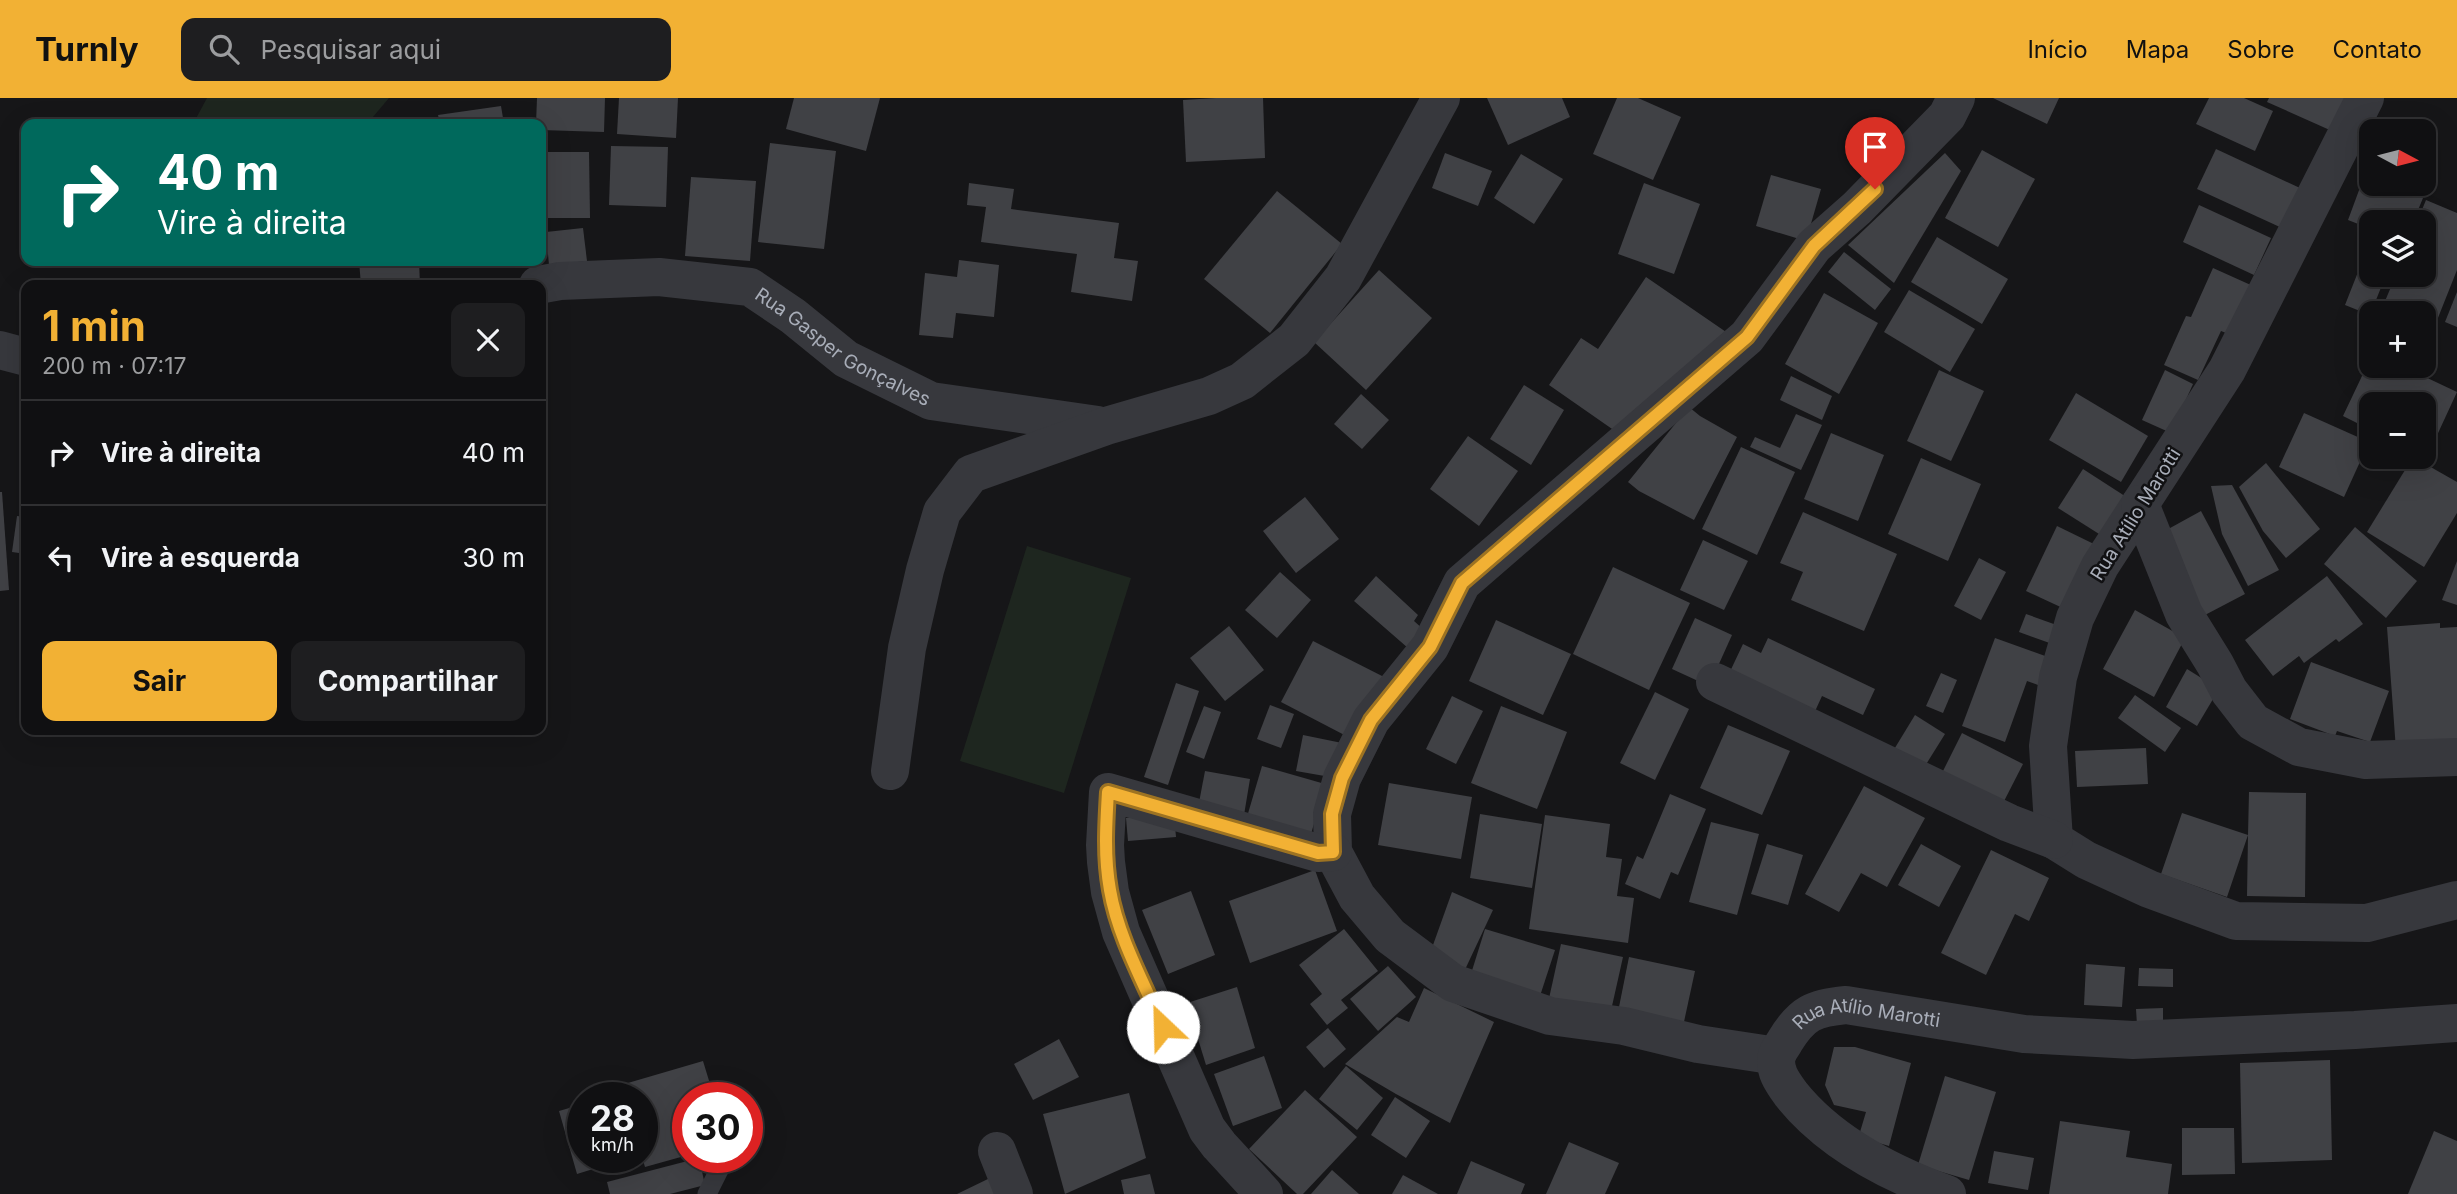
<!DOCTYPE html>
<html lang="pt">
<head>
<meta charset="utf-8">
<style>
  :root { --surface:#101012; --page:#1e1e20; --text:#f1f3f6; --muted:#9c9d9f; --line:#303032; --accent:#f2b134 }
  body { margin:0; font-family:Inter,sans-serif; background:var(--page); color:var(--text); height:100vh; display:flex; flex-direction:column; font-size:26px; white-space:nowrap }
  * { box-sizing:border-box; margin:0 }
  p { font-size:23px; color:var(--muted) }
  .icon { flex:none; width:38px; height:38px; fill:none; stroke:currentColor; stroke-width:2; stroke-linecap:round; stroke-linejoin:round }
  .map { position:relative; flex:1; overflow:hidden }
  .panel { position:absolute; left:21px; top:182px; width:525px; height:455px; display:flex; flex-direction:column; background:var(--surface); border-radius:14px; box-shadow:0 7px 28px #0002,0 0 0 2px var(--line) }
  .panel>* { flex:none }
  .guide { position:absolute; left:21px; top:21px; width:525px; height:147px; border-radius:14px; box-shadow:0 7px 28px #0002,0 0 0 2px var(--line); background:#00695c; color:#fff; overflow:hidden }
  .needle { width:46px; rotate:97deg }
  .tools { position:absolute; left:2359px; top:21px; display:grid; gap:14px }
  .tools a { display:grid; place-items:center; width:77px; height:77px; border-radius:14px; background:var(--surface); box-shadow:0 7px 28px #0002,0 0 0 2px var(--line); font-size:35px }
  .speed { position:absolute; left:567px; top:984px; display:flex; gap:14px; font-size:35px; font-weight:700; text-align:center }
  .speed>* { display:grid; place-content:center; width:91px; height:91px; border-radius:50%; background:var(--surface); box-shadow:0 7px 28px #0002,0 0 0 2px var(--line); line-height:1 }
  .speed small { font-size:18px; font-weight:400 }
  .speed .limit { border:10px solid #d22; background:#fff; color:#111 }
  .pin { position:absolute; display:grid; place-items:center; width:60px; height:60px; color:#fff; margin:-72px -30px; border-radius:50% 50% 50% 0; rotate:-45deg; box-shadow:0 0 7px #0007 }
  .pin .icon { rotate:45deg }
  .me { position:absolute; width:77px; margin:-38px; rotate:336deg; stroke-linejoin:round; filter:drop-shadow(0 0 5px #0008) }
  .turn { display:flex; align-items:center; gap:24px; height:147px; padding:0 21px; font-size:32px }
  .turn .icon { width:91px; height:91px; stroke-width:2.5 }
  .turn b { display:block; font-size:49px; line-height:60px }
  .round { display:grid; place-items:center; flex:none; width:74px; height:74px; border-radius:14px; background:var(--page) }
  .headline { display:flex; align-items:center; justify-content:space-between; height:119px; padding:0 21px }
  h1 { font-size:42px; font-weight:700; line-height:52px; color:var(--accent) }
  .button { display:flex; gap:14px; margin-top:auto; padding:14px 21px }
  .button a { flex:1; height:80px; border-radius:14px; background:var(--accent); color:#111; font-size:28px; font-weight:700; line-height:80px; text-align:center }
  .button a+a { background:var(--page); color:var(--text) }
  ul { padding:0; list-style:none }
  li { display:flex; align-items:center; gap:21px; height:105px; padding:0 21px; border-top:2px solid var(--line) }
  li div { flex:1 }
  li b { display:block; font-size:26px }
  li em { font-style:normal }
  header { display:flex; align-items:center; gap:42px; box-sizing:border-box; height:98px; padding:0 35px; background:var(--accent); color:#111 }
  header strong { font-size:33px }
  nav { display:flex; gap:38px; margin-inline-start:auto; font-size:24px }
  .search { width:490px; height:63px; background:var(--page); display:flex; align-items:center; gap:18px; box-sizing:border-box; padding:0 24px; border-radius:14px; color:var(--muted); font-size:26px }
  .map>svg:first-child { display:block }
  .green { fill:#1e261f }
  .building { fill:#404145 }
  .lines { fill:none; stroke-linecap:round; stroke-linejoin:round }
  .service { stroke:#37383d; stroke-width:19 }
  .minor { stroke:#37383d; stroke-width:38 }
  .route-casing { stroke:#9d7322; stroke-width:18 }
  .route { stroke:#f2b134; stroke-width:12 }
  .labels { text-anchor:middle; stroke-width:5; stroke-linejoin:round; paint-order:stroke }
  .street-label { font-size:19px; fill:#a8adb8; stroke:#111113 }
</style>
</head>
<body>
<header>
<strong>Turnly</strong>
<div class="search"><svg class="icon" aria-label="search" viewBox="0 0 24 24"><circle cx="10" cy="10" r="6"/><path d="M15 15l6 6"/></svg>Pesquisar aqui</div>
<nav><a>Início</a><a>Mapa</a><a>Sobre</a><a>Contato</a></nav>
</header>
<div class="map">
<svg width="2457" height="1096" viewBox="0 0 2457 1096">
  <rect width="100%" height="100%" fill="#161618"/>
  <!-- green -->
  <g class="green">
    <path d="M207,0H389L367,26H193Z"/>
    <path d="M1027,448L1131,480L1064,695L960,663Z"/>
  </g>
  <!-- building -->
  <g class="building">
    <path d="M537,0H605L604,34L541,32V26H536Z"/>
    <path d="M619,0H678L676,40L617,36Z"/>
    <path d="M794,0H880L866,53L786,31Z"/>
    <path d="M1216,0H1263L1265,60L1186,64L1183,2Z"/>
    <path d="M1487,0H1562L1570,19L1508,47Z"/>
    <path d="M1617,0H1638L1681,19L1653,82L1593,56Z"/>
    <path d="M1993,0H2059L2047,26Z"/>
    <path d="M2209,0H2244L2273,13L2255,53L2196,26Z"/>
    <path d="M2269,0H2347L2332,33L2267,4Z"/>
    <path d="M501,8L504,26H440L438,17Z"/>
    <path d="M2397,23L2421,33H2393Z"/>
    <path d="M770,45L836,53L824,151L758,144Z"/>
    <path d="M611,48L668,49L666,109L609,107Z"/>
    <path d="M2216,51L2300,90L2282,130L2197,91Z"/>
    <path d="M1982,52L2035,81L1998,149L1945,120Z"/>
    <path d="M542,54H589L590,120H542Z"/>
    <path d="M1445,55L1492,73L1478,108L1432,90Z"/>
    <path d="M1945,55L1961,73L1894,185L1848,147Z"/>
    <path d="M1521,56L1563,81L1534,126L1494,100Z"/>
    <path d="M2365,76L2371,78V86H2389L2423,100L2413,124H2371V131L2348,122Z"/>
    <path d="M1771,77L1821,91L1806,143L1756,128Z"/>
    <path d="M691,79L756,83L750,163L685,158Z"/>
    <path d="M969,85L1014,91L1011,111L1119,125L1114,160L1138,163L1132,203L1071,194L1077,156L981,144L986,109L967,107Z"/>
    <path d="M1644,85L1700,106L1674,176L1618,156Z"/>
    <path d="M1277,93L1342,146L1270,235L1204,181Z"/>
    <path d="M2426,102L2457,115V172L2424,255V215H2380L2396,177H2424V124H2417Z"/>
    <path d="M2199,107L2271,140L2254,177L2183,144Z"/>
    <path d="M583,130L587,163L549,167L546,134Z"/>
    <path d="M1937,139L2008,181L1982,226L1911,184Z"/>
    <path d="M2371,141V177H2386L2370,217L2345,207Z"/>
    <path d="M1844,154L1891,191L1875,212L1828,174Z"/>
    <path d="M959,162L999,167L994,219L956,215L953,240L919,237L925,175L957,179Z"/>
    <path d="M359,163H419L420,187H361Z"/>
    <path d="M2213,170L2253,188L2231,237L2221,233L2198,282L2164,267L2186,218L2191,219Z"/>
    <path d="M1379,172L1432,220L1366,292L1314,244Z"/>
    <path d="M1646,179L1729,236L1615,333L1549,287L1581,240L1598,251Z"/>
    <path d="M1909,192L1975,231L1950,274L1884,234Z"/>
    <path d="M2457,194V229L2445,224Z"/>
    <path d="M1824,195L1878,225L1839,296L1785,266Z"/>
    <path d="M2371,259V268H2402L2457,294L2427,359L2424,357V306H2371V332L2343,318Z"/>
    <path d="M1939,272L1984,293L1951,363L1907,343Z"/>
    <path d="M2165,272L2193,286L2171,335L2142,322Z"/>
    <path d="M1791,278L1832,298L1822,322L1780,302Z"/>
    <path d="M1524,287L1564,312L1531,367L1490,341Z"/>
    <path d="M2076,295L2148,338L2121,384L2049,342Z"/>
    <path d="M1361,296L1389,322L1362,351L1334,326Z"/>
    <path d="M1689,309L1700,318L1737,339L1694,422L1639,393L1628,384Z"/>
    <path d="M2304,315L2369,344L2344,399L2279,369Z"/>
    <path d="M1796,316L1822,327L1801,372L1750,349L1755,339L1780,350Z"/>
    <path d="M1831,335L1884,357L1858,423L1804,401Z"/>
    <path d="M1468,338L1518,373L1479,428L1430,391Z"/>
    <path d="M1741,349L1795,374L1757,457L1702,431Z"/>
    <path d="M2413,359L2457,384V415L2424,469L2367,434Z"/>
    <path d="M1921,360L1981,386L1948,463L1888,436Z"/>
    <path d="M2266,365L2320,431L2286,460L2263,433L2239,389Z"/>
    <path d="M2083,371L2131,402L2107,441L2058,410Z"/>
    <path d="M2232,387L2279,472L2248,488L2222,436L2211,388Z"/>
    <path d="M0,394H2L9,492L0,493Z"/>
    <path d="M1305,399L1339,441L1296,475L1263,433Z"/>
    <path d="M2201,413L2245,496L2205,517L2161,435Z"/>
    <path d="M1803,414L1897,456L1864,533L1791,502L1803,474L1780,465Z"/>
    <path d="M17,418L26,419V456L12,454Z"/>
    <path d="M2057,428L2098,448L2067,512L2026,493Z"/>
    <path d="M2355,429L2417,483L2386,520L2324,466Z"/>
    <path d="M1703,442L1748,463L1724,512L1680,492Z"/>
    <path d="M1979,460L2006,474L1981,522L1954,508Z"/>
    <path d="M2457,463V507L2442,502Z"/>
    <path d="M1613,469L1690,505L1649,592L1573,556Z"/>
    <path d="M1280,474L1311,502L1277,540L1245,512Z"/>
    <path d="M1376,478L1418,517L1414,523L1424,532L1408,550L1354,503Z"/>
    <path d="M2327,478L2363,526L2339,544L2336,541L2304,565L2299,558L2273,578L2245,542Z"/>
    <path d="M2135,512L2185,540L2154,599L2103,571Z"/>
    <path d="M2026,516L2065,530L2058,548L2019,534Z"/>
    <path d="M1695,520L1732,537L1709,588L1672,571Z"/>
    <path d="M1496,522L1571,556L1543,617L1469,583Z"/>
    <path d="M2440,525V530L2457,529V648L2396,652L2387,529Z"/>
    <path d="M1229,528L1264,572L1225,603L1190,560Z"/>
    <path d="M1768,540L1875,591L1863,617L1822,598L1811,622L1726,582L1743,546L1761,555Z"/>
    <path d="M1995,540L2048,559L2038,587L2027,583L2005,644L1962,628Z"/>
    <path d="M1313,543L1386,580L1354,642L1281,604Z"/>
    <path d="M2311,564L2389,593L2370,644L2337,633L2335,638L2290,621Z"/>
    <path d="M2187,571L2219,591L2197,628L2166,609Z"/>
    <path d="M1941,575L1957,582L1943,615L1926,608Z"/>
    <path d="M1176,585L1199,593L1168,687L1144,679Z"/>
    <path d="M1655,594L1689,611L1655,682L1620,665Z"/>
    <path d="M2135,597L2181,630L2165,654L2118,620Z"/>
    <path d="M1452,598L1483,613L1456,666L1426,651Z"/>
    <path d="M1270,607L1294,616L1281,650L1257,641Z"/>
    <path d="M1204,608L1221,614L1204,661L1186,654Z"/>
    <path d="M1501,608L1567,634L1537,711L1471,685Z"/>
    <path d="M1915,617L1945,636L1920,676L1890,658Z"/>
    <path d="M1728,627L1790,653L1762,717L1700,690Z"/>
    <path d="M1962,635L2023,666L2000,711L1939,681Z"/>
    <path d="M1303,637L1342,645L1336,680L1296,673Z"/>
    <path d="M2146,650L2148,686L2077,689L2075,653Z"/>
    <path d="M1262,668L1325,686L1308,747L1244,729Z"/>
    <path d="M1205,673L1250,681L1243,723L1197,715Z"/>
    <path d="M1389,685L1472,699L1461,761L1378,747Z"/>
    <path d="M1864,688L1925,720L1887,789L1861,775L1839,814L1805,796Z"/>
    <path d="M2249,694L2306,695L2305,799L2247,798L2248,737L2227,799L2161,776L2182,715L2248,737Z"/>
    <path d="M1670,696L1706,711L1678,777L1671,774L1660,801L1625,786L1637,758L1643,761Z"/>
    <path d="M1174,716L1176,739L1128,743L1126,720Z"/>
    <path d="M1480,716L1542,726L1532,790L1470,780Z"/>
    <path d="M1545,717L1610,726L1606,759L1622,761L1617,798L1634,800L1628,845L1529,831Z"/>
    <path d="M1711,724L1759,736L1737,817L1689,804Z"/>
    <path d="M1767,746L1803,757L1788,807L1751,796Z"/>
    <path d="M1921,746L1961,768L1939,809L1898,787Z"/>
    <path d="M1991,752L2049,780L2029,823L2015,816L1986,877L1941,855Z"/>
    <path d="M1315,772L1337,833L1250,865L1229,803Z"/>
    <path d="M1191,793L1215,857L1168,876L1142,812Z"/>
    <path d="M1452,794L1493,812L1462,878L1428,861Z"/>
    <path d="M1344,831L1378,873L1341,902L1348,910L1327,927L1310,906L1322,896L1299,867Z"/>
    <path d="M1485,831L1555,852L1539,901L1470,879Z"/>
    <path d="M1561,846L1623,859L1610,917L1548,905Z"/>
    <path d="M1629,859L1695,873L1682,933L1617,919Z"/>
    <path d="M2086,866L2125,869L2122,909L2084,907Z"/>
    <path d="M1388,868L1416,899L1378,933L1350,901Z"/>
    <path d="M2139,870L2173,871V889L2138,888Z"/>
    <path d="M1237,889L1255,950L1206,967L1187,905Z"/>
    <path d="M1424,890L1494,924L1450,1025L1396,996L1345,966L1397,919L1409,924Z"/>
    <path d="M2163,910V926L2137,927L2136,911Z"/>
    <path d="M1328,930L1346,951L1324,970L1306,949Z"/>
    <path d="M1059,941L1079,979L1033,1002L1014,966Z"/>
    <path d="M1834,949H1855L1911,965L1889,1048L1865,1041L1860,1034L1866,1014L1834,1007L1825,987Z"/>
    <path d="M1264,958L1282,1010L1233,1028L1214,976Z"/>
    <path d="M2330,962L2332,1062L2242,1065L2240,965Z"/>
    <path d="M703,963L714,999H688V1057L645,1069L642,1059V999H606L623,993L621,987Z"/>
    <path d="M1346,968L1383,1000L1357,1032L1319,1001Z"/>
    <path d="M1945,978L1996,994L1969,1082L1918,1067Z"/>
    <path d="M1305,992L1357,1039L1303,1096H1297L1249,1051Z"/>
    <path d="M1129,995L1146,1060L1065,1096L1043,1016Z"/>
    <path d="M1395,999L1430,1023L1406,1060L1371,1037Z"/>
    <path d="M583,1006V1059H632L577,1076L559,1013Z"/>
    <path d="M2060,1023L2130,1033L2126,1059L2172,1066L2168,1096H2049Z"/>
    <path d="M2182,1030H2234L2235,1076L2182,1077Z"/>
    <path d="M2434,1033L2457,1043V1096H2408Z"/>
    <path d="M1569,1044L1619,1065L1605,1096H1546Z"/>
    <path d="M1994,1053L2034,1060L2028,1092L1988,1085Z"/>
    <path d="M699,1060L705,1087L670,1096H610L607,1084Z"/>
    <path d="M1471,1063L1525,1086L1521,1096H1457Z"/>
    <path d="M1332,1072L1359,1096H1311Z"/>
    <path d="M1150,1076L1155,1096H1124L1121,1082Z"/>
    <path d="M1403,1077L1438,1096H1392Z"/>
    <path d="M990,1080L998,1096H957Z"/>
  </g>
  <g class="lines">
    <!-- service -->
    <path class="service" d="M707,1096L719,1072"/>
    <!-- minor -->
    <g class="minor">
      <path d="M2365,0L2227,272L2100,468L2075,520L2058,579L2048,648L2054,742L2086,762L2149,791L2236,823L2367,825L2457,802"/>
      <path id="s1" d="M538,187L560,183L659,179L750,189L793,218L846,261L931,303L1098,327"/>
      <path d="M0,252L26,259"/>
      <path d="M2140,406L2184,516L2215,566L2229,593L2253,624L2299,649L2366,662L2457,659"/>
      <path d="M1715,584L2009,725L2054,742"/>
      <path d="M890,673L907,550L925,472L942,414L971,376L1106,328L1209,298L1242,283L1294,242L1343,180L1441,0"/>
      <path d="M1777,958L1698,946L1624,928L1550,918L1453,885L1390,838L1357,799L1333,754L1332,716L1342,680L1371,622L1430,549L1462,485L1747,239L1814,148L1857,110L1947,18L1956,0"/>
      <path d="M997,1053L1014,1096"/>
      <path d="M1264,1096L1219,1047L1207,1031L1121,834L1110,794L1106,764L1105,747L1108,694L1318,755L1333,754"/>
      <path id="s2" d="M1947,1096C1889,1075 1830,1045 1791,996C1783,985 1773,972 1777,957C1778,953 1783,947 1785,943C1802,915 1814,910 1846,907L2024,936L2133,942L2355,932L2457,925"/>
    </g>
  </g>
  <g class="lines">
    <defs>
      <path id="route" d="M1163,929C1144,885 1118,839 1110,792C1104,759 1106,727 1108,694L1318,755L1333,754L1332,716L1342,680L1371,622L1430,549L1462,485L1747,239L1814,148L1875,91"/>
    </defs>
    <!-- route casing -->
    <use href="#route" class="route-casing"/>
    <!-- route -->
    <use href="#route" class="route"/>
  </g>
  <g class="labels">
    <!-- street labels -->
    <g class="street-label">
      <text dy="7" stroke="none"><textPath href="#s1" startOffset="324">Rua Gasper Gonçalves</textPath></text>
      <text transform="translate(2135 416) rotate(-58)" y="7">Rua Atílio Marotti</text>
      <text dy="7" stroke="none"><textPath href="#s2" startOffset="341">Rua Atílio Marotti</textPath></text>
    </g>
  </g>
</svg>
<div class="tools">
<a><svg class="needle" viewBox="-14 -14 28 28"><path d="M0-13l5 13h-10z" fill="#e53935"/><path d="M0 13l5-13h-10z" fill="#9c9d9f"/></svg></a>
<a><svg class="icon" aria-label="layers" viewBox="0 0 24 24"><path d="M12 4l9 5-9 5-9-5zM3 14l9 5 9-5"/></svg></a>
<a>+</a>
<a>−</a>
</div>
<div class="speed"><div>28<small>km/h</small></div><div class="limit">30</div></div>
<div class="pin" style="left:1875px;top:91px;background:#d93025"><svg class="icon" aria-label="arrive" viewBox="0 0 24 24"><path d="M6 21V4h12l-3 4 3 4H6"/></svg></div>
<svg class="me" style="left:1163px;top:929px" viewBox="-20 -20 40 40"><circle r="19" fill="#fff"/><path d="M0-13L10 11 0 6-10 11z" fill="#f2b134"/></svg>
<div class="guide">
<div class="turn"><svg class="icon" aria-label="right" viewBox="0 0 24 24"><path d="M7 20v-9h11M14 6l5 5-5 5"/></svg><div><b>40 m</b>Vire à direita</div></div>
</div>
<section class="panel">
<div class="headline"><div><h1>1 min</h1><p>200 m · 07:17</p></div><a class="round"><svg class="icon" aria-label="close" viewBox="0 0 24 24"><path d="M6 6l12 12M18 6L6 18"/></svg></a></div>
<ul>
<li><svg class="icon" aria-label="right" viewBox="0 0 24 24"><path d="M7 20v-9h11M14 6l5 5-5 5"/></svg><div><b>Vire à direita</b></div><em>40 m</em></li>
<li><svg class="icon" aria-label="left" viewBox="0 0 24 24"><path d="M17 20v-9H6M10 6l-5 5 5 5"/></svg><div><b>Vire à esquerda</b></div><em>30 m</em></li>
</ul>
<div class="button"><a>Sair</a><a>Compartilhar</a></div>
</section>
</div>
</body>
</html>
